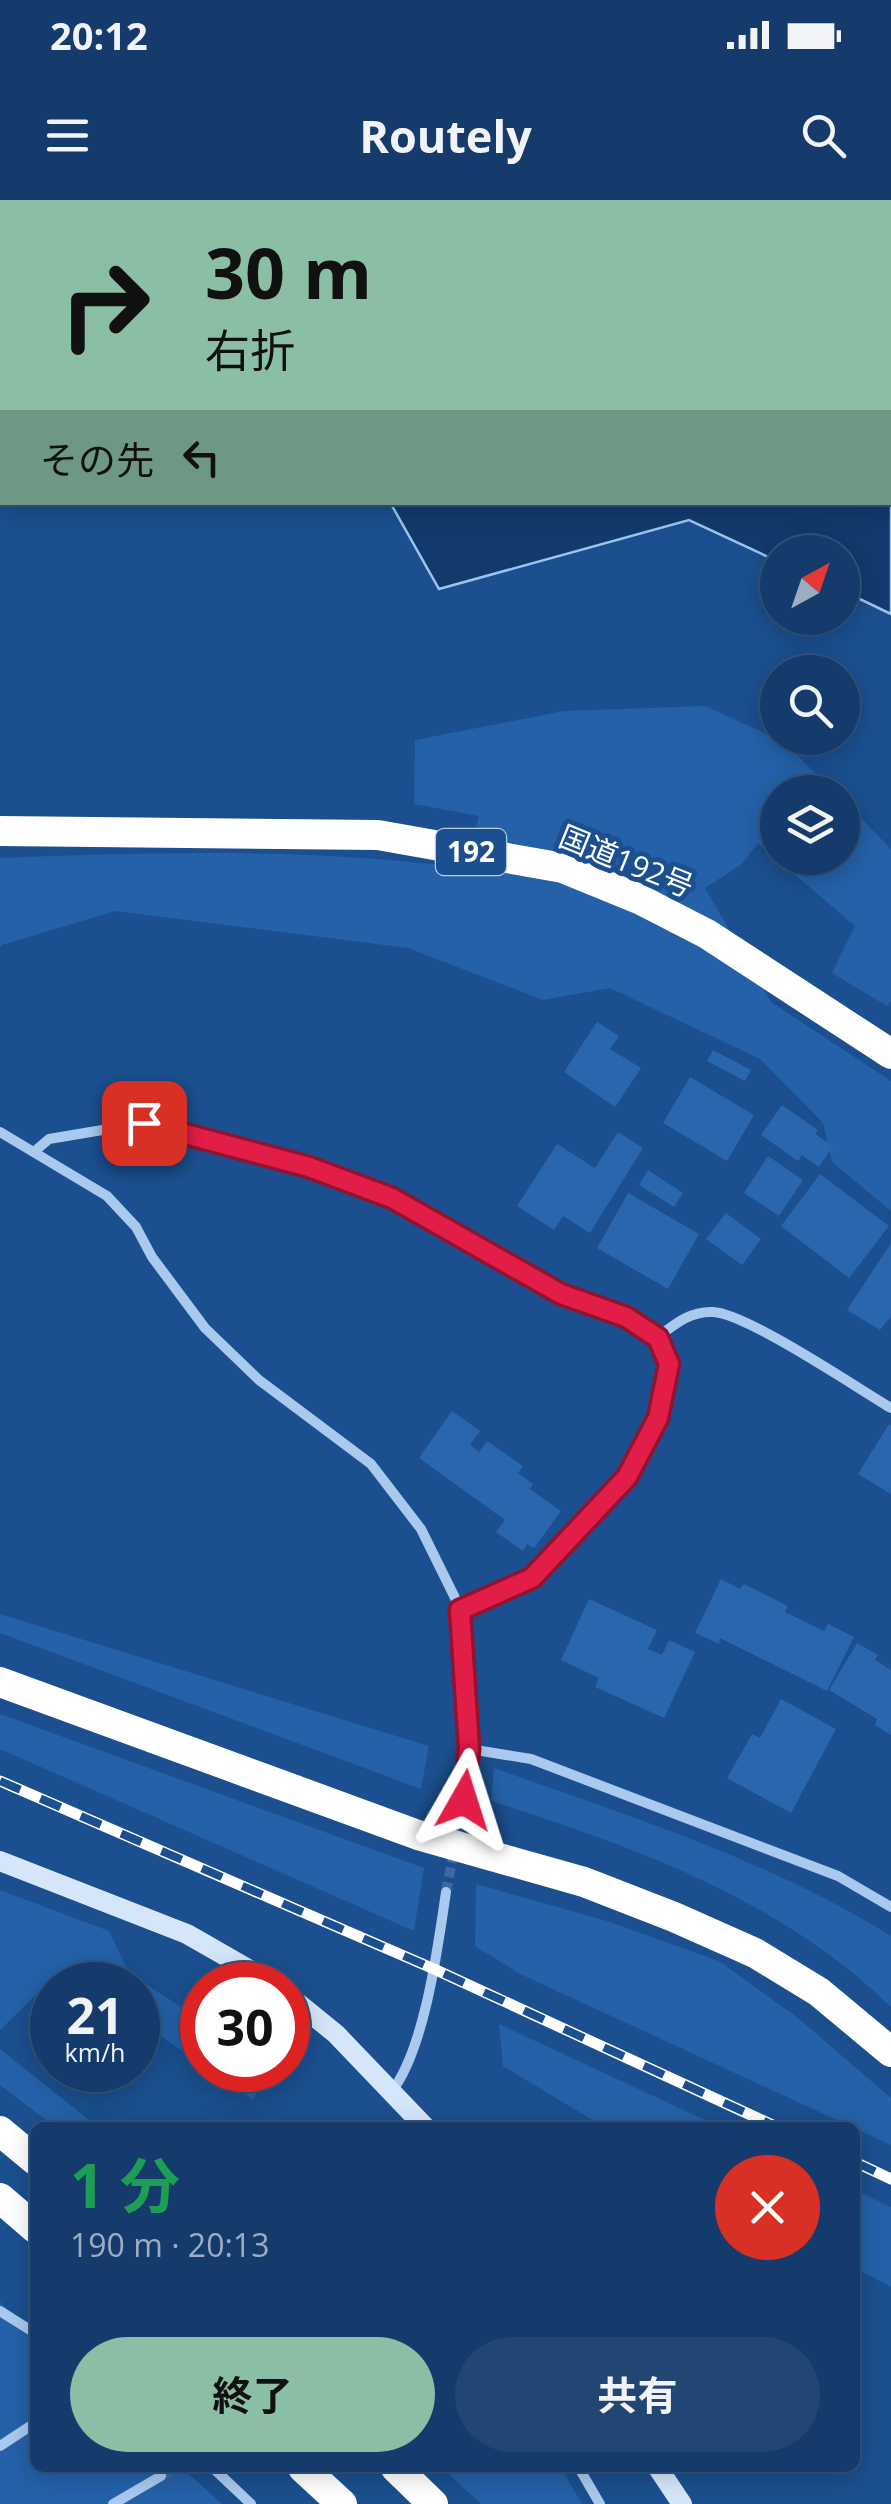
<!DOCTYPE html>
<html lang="ja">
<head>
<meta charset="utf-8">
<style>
  :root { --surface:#143b6b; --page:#214673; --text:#f1f3f6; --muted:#9dadc1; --line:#33557e; --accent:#8abfa5 }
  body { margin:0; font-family:"Open Sans","Noto Sans JP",sans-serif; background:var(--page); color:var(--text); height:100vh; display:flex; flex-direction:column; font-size:38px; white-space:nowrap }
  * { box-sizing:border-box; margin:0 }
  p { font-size:32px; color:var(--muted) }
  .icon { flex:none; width:55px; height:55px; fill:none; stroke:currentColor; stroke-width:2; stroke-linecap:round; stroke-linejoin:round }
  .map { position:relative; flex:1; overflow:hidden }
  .side { position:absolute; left:30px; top:1922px; width:830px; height:350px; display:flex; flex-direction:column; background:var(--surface); border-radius:15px; box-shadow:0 5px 25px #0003,0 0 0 2px var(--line) }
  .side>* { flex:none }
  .guide { position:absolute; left:0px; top:0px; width:892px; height:305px; box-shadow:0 5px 25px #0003,0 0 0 2px var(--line); background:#8abfa5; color:#111; overflow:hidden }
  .needle { width:65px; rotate:40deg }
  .tools { position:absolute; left:760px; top:335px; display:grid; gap:20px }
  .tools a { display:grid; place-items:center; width:100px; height:100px; border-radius:50%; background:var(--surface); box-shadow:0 5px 25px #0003,0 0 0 2px var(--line); font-size:50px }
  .speed { position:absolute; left:30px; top:1762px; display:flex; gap:20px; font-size:50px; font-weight:700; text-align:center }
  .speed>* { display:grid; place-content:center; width:130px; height:130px; border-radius:50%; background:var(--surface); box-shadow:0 5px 25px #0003,0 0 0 2px var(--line); line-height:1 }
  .speed small { font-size:25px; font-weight:400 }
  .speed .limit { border:15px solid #d22; background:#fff; color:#111 }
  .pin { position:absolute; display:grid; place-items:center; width:85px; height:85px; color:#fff; margin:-42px; border-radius:20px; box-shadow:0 5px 15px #0006 }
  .me { position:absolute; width:110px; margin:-55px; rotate:6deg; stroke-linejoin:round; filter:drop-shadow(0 0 8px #0008) }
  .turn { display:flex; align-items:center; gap:35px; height:210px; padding:0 40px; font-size:45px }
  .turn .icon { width:130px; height:130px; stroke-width:2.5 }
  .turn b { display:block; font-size:70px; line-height:85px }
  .then { display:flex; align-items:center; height:95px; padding:0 40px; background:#0003; gap:20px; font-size:38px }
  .round { display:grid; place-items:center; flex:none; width:105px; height:105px; border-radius:52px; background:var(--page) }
  .headline { display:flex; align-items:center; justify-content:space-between; height:170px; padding:0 40px }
  h1 { font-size:60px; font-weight:700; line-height:75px; color:#1e9e55 }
  .primary-button { display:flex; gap:20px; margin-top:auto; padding:20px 40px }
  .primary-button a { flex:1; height:115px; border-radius:60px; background:var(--accent); color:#111; font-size:40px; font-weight:700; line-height:115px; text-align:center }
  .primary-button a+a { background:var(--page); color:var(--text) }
  .status { display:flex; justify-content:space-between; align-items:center; height:70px; padding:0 50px; background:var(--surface); direction:ltr }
  .status svg { height:28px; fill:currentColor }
  header { display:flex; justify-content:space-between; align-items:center; height:130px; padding:0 40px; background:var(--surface); font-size:45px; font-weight:700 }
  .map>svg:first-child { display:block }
  .green { fill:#2461a8 }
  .water { fill:#123a6d; stroke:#9cc4f0; stroke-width:2.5 }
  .building { fill:#2a66ad }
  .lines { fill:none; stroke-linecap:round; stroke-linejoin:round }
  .street-tunnel { stroke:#3d69a0; stroke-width:10; stroke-dasharray:10 5; stroke-linecap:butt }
  .street { stroke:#a9c9ee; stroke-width:10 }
  .secondary { stroke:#d6e6fa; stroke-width:20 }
  .highway { stroke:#fff; stroke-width:30 }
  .rail-casing { stroke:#fff; stroke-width:11 }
  .rail { stroke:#1b4f8f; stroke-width:8; stroke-dasharray:22; stroke-linecap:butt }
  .route-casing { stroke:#92132f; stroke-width:25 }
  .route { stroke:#e11d48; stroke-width:18 }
  .labels { text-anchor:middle; stroke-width:10; stroke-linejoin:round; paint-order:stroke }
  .shield { fill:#1b4f8f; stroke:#bbcadd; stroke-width:2.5 }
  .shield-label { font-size:28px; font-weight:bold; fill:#fff }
  .street-label { font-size:30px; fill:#fff; stroke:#1b4f8f }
</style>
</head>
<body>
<div class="status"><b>20:12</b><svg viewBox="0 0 49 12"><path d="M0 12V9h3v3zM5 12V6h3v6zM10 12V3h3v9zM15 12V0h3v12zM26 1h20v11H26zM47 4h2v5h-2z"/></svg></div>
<header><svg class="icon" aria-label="menu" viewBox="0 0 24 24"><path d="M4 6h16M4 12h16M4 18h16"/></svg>Routely<svg class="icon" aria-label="search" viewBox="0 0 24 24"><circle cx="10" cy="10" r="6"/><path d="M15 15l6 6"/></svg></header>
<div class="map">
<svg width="891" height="2304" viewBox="0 0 891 2304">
  <rect width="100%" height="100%" fill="#1b4f8f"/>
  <!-- green -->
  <g class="green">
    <path d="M705,506L782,541L835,592H778V658H842L843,600L891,649V800L887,806L832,773L855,726L758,643L742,664L705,688L771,802L891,881V1011L832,962L823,923L760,859L610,788L543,800L408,748L115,711L2,745L0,748V658C155,652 310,648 465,668L479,616L414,604L415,540L564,511Z"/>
    <path d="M0,1414L429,1546L421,1589L0,1433Z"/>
    <path d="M0,1514L424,1668L414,1731L0,1549Z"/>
    <path d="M494,1568C629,1616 769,1660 891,1736V1807C782,1700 633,1646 491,1601Z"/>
    <path d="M476,1684L607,1721L719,1761L798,1818L891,1898V1945L520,1774L475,1746Z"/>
    <path d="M0,1690L109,1731L129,1773L193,1815L202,1814V1864L138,1821V1785H76L57,1774L0,1830Z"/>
    <path d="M499,1824L720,1927H604L503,1866Z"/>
    <path d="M0,1849L98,1927H55L0,1885Z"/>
    <path d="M211,1870H268L253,1900Z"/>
    <path d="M855,1990L891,2007V2087L855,2068Z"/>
    <path d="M0,2102L35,2134V2268H182L222,2304H0Z"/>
    <path d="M442,2268H561L582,2304H481Z"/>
  </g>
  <!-- water -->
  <path class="water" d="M0,0H891V414L843,391L842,352H778L777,361L689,320L439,389L391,304L387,303L890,302V2H2L0,217Z"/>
  <!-- building -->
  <g class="building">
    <path d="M597,822L619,836L610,849L641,868L615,907L564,872Z"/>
    <path d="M713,850L751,870L745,881L707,861Z"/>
    <path d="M690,877L754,915L727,961L663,923Z"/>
    <path d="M782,905L818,930L815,934L833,946L819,967L802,955L798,961L761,935Z"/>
    <path d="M618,932L643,948L590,1033L563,1016L554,1030L517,1006L557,944L595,968Z"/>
    <path d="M768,956L803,980L779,1016L744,993Z"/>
    <path d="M648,970L683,993L674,1007L639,985Z"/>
    <path d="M820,974L889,1026L849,1078L781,1026Z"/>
    <path d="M628,993L699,1034L668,1089L597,1048Z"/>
    <path d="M726,1013L761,1039L742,1065L706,1039Z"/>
    <path d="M891,1043V1116L880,1130L847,1110Z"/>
    <path d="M452,1211L480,1231L470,1245L479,1252L487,1241L523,1266L518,1273L533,1284L530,1289L561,1311L534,1348L527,1344L523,1351L496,1332L505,1320L419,1258Z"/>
    <path d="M889,1224L891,1226V1294L858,1274Z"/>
    <path d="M721,1379L740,1389L744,1384L788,1406L785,1412L824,1431L828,1424L854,1437L827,1491L720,1438L719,1444L695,1433Z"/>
    <path d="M589,1399L657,1430L648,1449L662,1455L669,1440L695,1452L664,1518L595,1487L599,1478L561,1460Z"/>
    <path d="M857,1443L878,1455L875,1460L891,1470V1535L875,1525L877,1519L829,1490Z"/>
    <path d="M781,1499L836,1529L791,1613L727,1578L752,1534L760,1538Z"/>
  </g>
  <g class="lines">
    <!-- street-tunnel -->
    <g class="street-tunnel">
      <path d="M446,1692L464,1600"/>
      <path d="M161,2276L174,2268"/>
    </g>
    <!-- street -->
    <g class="street">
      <path d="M0,932L107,996L136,1027L152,1057L205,1128L259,1180L371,1264L421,1329L461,1410L469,1549L464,1600"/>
      <path d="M35,951L49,939L144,923L309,967L392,998L561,1094L626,1117L658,1137L669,1164L658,1218L627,1277L532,1378L461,1410"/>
      <path d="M658,1137C675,1124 690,1111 713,1112C746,1113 857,1188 891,1208"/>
      <path d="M469,1549L531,1559L838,1676L891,1707"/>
      <path d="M392,1891C425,1848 438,1746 446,1692"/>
      <path d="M0,2111L35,2133"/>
      <path d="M0,2246L35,2223"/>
      <path d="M213,2268L251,2304"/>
      <path d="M579,2268L600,2304"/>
      <path d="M113,2304L161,2276"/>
    </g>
    <!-- secondary -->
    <g class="secondary">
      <path d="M0,1661L187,1734L276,1785"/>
      <path d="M288,1795L336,1834L426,1928"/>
      <path d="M658,2268L682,2304"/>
    </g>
    <!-- highway -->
    <g class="highway">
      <path d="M0,631L378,635L563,668L639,699L707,734L891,854"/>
      <path d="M0,1482L418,1635L584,1682L674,1717L755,1753L819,1792L891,1852"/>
      <path d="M0,1931L35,1960"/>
      <path d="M0,1998L35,2028"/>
      <path d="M303,2268L342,2304"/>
      <path d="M396,2268L433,2304"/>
    </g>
    <defs>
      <g id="rail">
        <path d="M0,1581L434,1769L779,1928"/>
        <path d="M855,1962L891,1979"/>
      </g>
    </defs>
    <!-- rail casing -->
    <use href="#rail" class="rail-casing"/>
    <!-- rail -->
    <use href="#rail" class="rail"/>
  </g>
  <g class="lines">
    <defs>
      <path id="route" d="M144,923L309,967L392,998L561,1094L626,1117L658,1138L669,1164L658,1218L627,1277L532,1378L460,1410L469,1549L464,1600"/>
    </defs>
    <!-- route casing -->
    <use href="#route" class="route-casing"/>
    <!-- route -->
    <use href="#route" class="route"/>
  </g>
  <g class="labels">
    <!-- shield labels -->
    <rect class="shield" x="436" y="629" width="70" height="46" rx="8"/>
    <g class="shield-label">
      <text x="471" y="662">192</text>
    </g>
    <!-- street labels -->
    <g class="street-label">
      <text transform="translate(626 662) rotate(22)" y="10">国道192号</text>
    </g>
  </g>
</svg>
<div class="tools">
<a><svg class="needle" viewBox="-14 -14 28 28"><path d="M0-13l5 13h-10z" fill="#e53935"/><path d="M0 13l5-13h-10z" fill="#9dadc1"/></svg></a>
<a><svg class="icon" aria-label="search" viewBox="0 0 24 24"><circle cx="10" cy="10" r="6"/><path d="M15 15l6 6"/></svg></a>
<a><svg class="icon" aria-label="layers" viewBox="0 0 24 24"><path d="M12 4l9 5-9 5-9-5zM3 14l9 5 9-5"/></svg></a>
</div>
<div class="speed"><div>21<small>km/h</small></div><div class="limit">30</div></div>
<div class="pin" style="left:144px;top:923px;background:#d93025"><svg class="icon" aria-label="arrive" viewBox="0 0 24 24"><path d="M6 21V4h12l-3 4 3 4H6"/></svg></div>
<svg class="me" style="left:464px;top:1600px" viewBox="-20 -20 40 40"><path d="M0-17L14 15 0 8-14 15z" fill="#e11d48" stroke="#fff" stroke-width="4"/></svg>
<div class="guide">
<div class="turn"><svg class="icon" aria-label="right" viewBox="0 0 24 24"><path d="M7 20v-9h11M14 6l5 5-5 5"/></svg><div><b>30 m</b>右折</div></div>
<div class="then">その先<svg class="icon" aria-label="left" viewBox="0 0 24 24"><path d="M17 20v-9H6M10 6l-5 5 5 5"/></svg></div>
</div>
<section class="side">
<div class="headline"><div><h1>1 分</h1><p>190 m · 20:13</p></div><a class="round" style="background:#d93025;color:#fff"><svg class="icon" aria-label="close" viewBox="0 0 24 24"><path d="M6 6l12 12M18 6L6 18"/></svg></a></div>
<div class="primary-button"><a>終了</a><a>共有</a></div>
</section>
</div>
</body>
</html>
